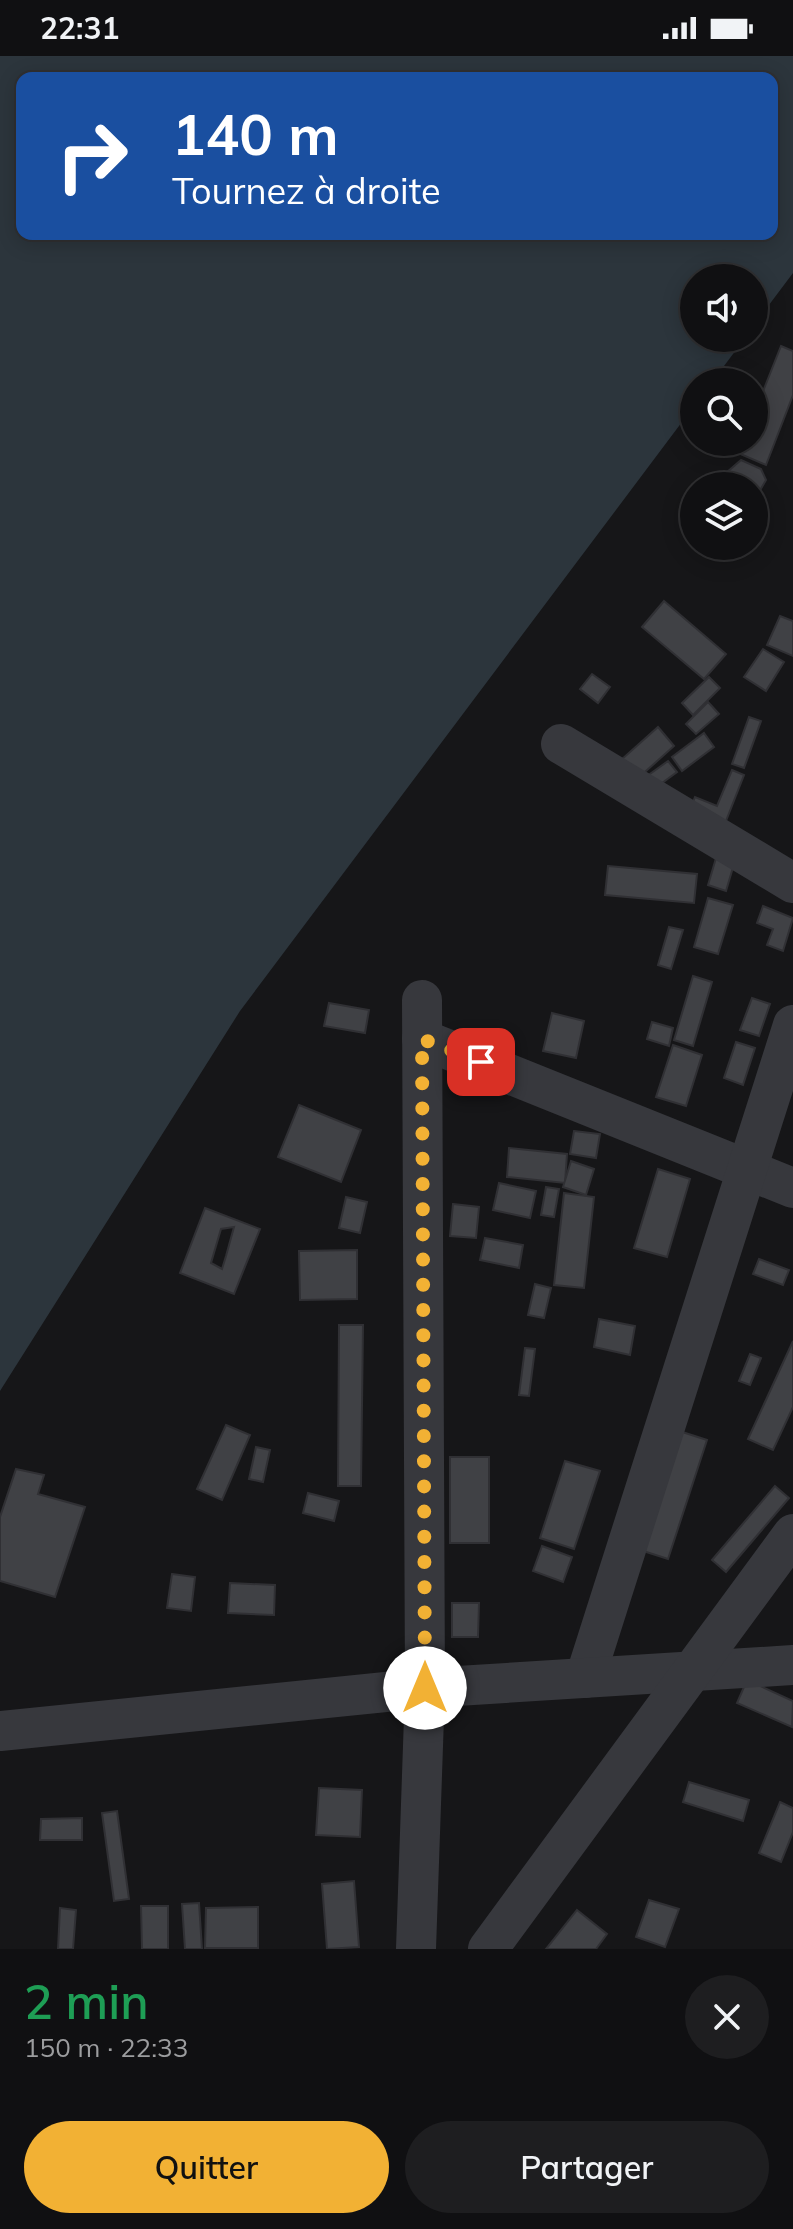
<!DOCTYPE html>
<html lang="fr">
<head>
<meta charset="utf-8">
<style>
  :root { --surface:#101012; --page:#1e1e20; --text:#f1f3f6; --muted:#9c9d9f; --line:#303032; --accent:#f2b134 }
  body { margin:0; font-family:Mulish,sans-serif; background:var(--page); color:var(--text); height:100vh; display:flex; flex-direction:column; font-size:30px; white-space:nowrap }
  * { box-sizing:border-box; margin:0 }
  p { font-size:26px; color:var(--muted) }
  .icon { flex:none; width:44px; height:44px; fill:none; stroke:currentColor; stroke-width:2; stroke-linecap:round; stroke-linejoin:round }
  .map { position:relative; height:1893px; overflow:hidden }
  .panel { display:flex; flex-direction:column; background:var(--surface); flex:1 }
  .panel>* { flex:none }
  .banner { position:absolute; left:16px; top:16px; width:762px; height:168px; border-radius:16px; box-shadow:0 4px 20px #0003,0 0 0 2px var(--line); background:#1a4fa0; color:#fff; overflow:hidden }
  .tools { position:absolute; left:680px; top:208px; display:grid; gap:16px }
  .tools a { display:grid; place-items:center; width:88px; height:88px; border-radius:50%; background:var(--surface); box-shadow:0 4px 20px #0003,0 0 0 2px var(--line); font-size:40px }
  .pin { position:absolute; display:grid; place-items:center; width:68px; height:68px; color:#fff; margin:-34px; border-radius:16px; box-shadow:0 4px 12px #0006 }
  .me { position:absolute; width:88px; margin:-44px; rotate:0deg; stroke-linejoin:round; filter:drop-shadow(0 0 6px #0008) }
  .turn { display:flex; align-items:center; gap:28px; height:168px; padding:0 24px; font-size:36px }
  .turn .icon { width:104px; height:104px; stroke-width:2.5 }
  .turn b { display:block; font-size:56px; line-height:68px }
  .round { display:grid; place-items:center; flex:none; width:84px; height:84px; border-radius:42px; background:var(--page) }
  .summary { display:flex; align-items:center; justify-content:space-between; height:136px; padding:0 24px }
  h1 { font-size:48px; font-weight:600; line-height:60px; color:#1e9e55 }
  .action { display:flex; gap:16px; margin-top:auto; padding:16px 24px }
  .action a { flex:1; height:92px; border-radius:48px; background:var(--accent); color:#111; font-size:32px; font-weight:600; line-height:92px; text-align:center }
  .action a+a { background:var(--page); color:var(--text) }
  .status { display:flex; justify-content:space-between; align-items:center; height:56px; padding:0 40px; background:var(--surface); direction:ltr }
  .status svg { height:22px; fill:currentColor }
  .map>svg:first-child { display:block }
  .water { fill:#2c353c; fill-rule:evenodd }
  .building { fill:#404145; stroke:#303034; stroke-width:2; fill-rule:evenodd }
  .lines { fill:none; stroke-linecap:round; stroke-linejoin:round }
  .minor { stroke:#37383d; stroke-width:40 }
  .route { stroke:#f2b134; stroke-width:14; stroke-dasharray:0 25.2 }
</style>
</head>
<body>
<div class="status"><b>22:31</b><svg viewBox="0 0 49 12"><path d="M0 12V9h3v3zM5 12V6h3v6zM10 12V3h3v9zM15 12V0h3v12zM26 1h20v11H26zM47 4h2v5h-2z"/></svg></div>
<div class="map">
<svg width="793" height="1893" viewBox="0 0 793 1893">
  <rect width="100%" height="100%" fill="#161618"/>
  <!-- water -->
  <path class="water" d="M0,0H793V217L754,269V222H694V282H745L712,326H694V350L240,955L0,1335ZM22,22H772V178H22Z"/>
  <!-- building -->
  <g class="building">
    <path d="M781,290L793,295V339L766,409L738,397L743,386H754V358Z"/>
    <path d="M741,404L761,413L766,424L755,443L754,430H725L726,417Z"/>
    <path d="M664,545L726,598L704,623L642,571Z"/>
    <path d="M780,560L793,565V600L767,589Z"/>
    <path d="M763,593L784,606L766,635L744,621Z"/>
    <path d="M592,618L610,631L598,647L580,633Z"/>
    <path d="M709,621L720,632L693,659L682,647Z"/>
    <path d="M708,646L719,658L696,678L686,668Z"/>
    <path d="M749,661L761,665L744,712L732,708Z"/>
    <path d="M658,671L674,690L637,723L621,704Z"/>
    <path d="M704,677L714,691L682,715L672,701Z"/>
    <path d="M668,705L677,716L651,735L643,723Z"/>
    <path d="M732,714L744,719L724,770L689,756L695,741L717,750Z"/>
    <path d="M719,792L737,798L726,835L708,829Z"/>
    <path d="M608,810L697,818L694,847L605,839Z"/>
    <path d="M708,842L733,849L718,898L694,891Z"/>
    <path d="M763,850L793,862L783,895L767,889L773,873L757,867Z"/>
    <path d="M669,871L683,874L671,913L658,909Z"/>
    <path d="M693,920L712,926L693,990L674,984Z"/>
    <path d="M752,942L770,948L759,980L740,974Z"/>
    <path d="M329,947L369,954L365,977L324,970Z"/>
    <path d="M552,957L584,965L576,1002L543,995Z"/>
    <path d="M652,966L673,972L669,990L647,983Z"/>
    <path d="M736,986L755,992L743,1029L724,1022Z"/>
    <path d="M673,989L702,999L686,1050L656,1041Z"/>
    <path d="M299,1049L361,1074L341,1126L278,1101Z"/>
    <path d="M574,1075L600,1078L596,1102L570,1098Z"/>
    <path d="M509,1092L567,1098L565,1127L507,1121Z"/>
    <path d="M571,1105L594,1113L586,1139L563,1131Z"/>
    <path d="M658,1113L690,1123L667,1201L634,1192Z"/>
    <path d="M499,1127L536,1135L530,1162L493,1154Z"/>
    <path d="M546,1131L559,1133L554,1161L541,1159Z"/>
    <path d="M564,1137L594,1141L584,1232L554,1229Z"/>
    <path d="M346,1141L367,1146L360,1177L339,1172Z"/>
    <path d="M453,1148L479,1151L476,1182L450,1180Z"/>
    <path d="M205,1152L260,1173L234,1238L180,1217ZM234,1171L226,1200L222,1213L211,1207L221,1173Z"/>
    <path d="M485,1182L523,1189L519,1212L480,1204Z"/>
    <path d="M357,1194V1243L300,1244L299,1195Z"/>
    <path d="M759,1203L789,1214L783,1229L753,1218Z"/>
    <path d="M535,1228L551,1232L544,1262L528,1259Z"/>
    <path d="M599,1263L635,1270L630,1299L594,1291Z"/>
    <path d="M339,1269H363L361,1430H338Z"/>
    <path d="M793,1285V1351L773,1394L748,1383Z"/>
    <path d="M525,1292L535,1293L529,1340L519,1339Z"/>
    <path d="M750,1298L761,1302L750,1329L739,1325Z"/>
    <path d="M226,1369L250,1379L222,1444L197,1433Z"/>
    <path d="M673,1373L707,1384L668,1503L634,1492Z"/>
    <path d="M256,1391L270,1394L263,1426L249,1423Z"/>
    <rect x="450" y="1401" width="39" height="86"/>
    <path d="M565,1405L600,1415L574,1493L540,1482Z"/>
    <path d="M16,1413L44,1419L38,1438L85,1451L55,1541L0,1525V1461Z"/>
    <path d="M775,1430L789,1442L726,1516L712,1504Z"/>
    <path d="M308,1437L339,1445L334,1465L303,1457Z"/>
    <path d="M542,1490L572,1501L563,1526L533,1515Z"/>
    <path d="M172,1518L195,1521L191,1555L167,1552Z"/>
    <path d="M230,1527L275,1529L274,1559L228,1557Z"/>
    <path d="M452,1547H479L478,1581H452Z"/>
    <path d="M747,1624L793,1645L792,1671L737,1647Z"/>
    <path d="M689,1726L749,1744L743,1765L683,1746Z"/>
    <path d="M319,1732L362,1734L360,1781L316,1779Z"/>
    <path d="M780,1746L793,1752V1776L781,1806L759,1797Z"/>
    <path d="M117,1755L129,1843L114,1845L102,1757Z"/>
    <path d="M82,1762V1784H40L41,1763Z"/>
    <path d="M354,1825L359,1891L327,1893L322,1828Z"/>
    <path d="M649,1844L679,1853L665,1891L636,1881Z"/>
    <path d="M199,1847L202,1893H185L182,1848Z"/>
    <path d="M141,1850H168V1893H142Z"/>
    <path d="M258,1851V1892H205L206,1852Z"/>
    <path d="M60,1852L76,1854L73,1893H58Z"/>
    <path d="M577,1854L607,1878L596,1893H546Z"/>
  </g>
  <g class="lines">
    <!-- minor -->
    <g class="minor">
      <path d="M561,688L793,827"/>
      <path d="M422,983L793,1132"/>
      <path d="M585,1622L793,969"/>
      <path d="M0,1675L425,1632L793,1609"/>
      <path d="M416,1893L425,1632L422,944"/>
      <path d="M488,1893L793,1478"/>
    </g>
  </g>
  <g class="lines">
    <!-- route -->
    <path class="route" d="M425,1632L422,983L481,1006"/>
  </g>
</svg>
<div class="tools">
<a><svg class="icon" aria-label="sound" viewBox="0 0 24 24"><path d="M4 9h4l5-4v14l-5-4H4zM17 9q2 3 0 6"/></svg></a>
<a><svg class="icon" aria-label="search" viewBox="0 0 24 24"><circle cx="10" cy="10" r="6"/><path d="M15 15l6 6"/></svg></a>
<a><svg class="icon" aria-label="layers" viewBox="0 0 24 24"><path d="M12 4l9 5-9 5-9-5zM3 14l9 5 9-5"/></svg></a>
</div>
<div class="pin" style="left:481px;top:1006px;background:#d93025"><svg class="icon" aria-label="arrive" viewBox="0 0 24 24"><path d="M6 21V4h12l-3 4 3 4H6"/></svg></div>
<svg class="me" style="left:425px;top:1632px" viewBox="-20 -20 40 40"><circle r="19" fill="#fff"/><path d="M0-13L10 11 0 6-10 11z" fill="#f2b134"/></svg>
<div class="banner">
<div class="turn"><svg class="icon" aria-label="right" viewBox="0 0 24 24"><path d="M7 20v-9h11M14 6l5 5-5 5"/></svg><div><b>140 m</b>Tournez à droite</div></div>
</div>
</div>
<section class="panel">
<div class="summary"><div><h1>2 min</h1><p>150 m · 22:33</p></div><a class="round"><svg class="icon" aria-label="close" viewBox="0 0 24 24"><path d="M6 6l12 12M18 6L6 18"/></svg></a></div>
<div class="action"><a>Quitter</a><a>Partager</a></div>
</section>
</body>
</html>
